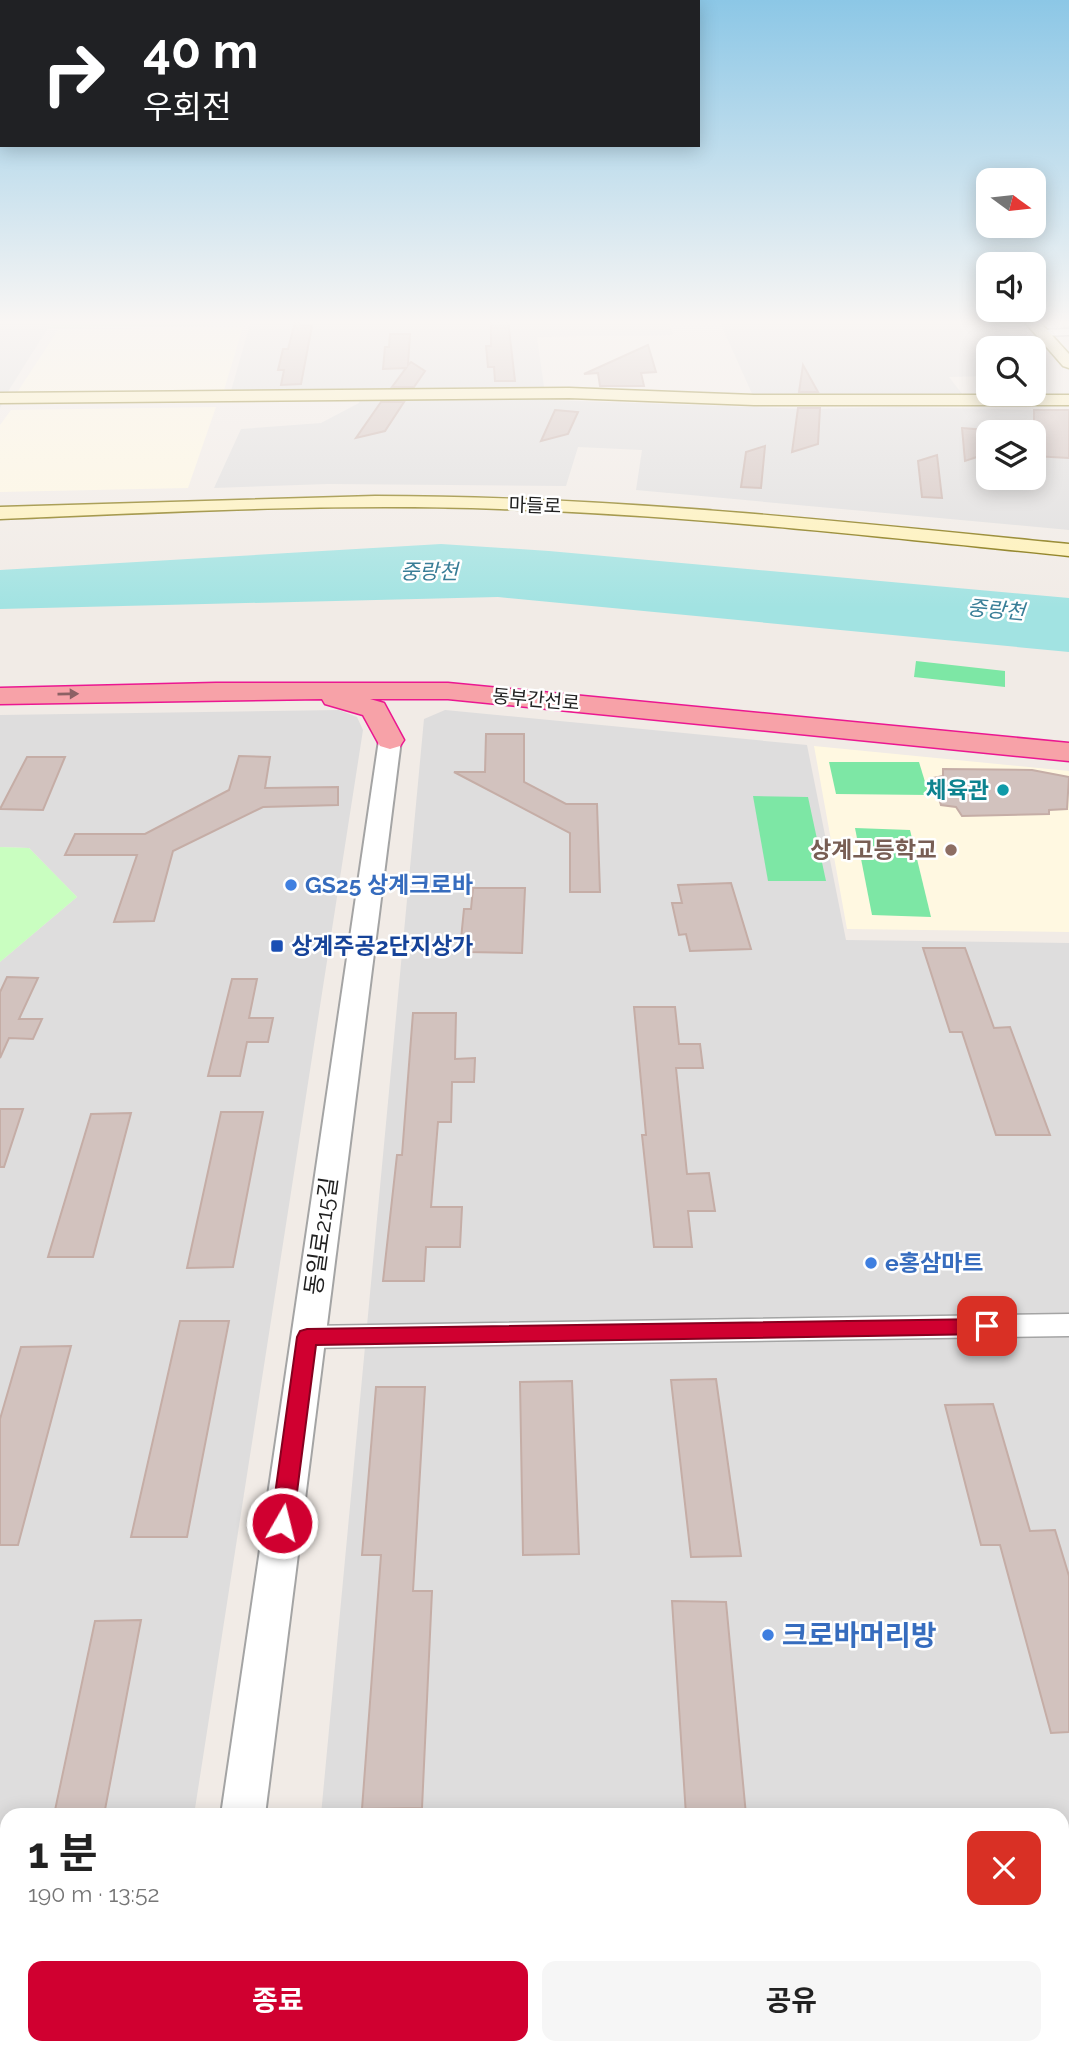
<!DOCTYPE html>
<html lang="ko">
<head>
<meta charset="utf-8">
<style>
  :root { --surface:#fff; --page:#f6f6f6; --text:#222; --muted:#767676; --accent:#d00030 }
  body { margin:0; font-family:Raleway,"Noto Sans KR",sans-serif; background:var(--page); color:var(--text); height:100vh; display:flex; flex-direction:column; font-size:26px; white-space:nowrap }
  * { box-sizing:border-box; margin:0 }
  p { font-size:23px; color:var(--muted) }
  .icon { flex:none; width:38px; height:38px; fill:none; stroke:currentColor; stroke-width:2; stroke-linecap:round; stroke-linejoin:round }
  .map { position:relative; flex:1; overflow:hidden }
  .drawer { position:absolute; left:0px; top:1808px; width:1069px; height:247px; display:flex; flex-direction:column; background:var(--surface); border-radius:21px 21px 0 0; box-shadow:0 4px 18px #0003 }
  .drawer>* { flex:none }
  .guide { position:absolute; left:0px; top:0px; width:700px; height:147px; box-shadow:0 4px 18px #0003; background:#202124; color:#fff; overflow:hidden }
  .needle { width:46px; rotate:105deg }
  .buttons { position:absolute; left:976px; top:168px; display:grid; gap:14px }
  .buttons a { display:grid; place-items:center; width:70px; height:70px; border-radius:14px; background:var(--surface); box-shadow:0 4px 18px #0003; font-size:35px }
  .pin { position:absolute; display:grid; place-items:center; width:60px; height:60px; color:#fff; margin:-30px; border-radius:14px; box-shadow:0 4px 10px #0006 }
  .me { position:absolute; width:77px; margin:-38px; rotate:8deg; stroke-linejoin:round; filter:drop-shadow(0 0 5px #0008) }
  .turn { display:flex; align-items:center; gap:24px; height:147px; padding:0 28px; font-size:32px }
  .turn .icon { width:91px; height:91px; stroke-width:2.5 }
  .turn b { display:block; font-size:49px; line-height:60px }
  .round { display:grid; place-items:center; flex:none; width:74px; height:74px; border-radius:14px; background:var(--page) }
  .summary { display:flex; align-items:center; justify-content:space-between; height:119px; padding:0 28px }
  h1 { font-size:42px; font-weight:700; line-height:52px }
  .button { display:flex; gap:14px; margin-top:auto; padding:14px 28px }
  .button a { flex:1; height:80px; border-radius:14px; background:var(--accent); color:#fff; font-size:28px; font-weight:700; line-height:80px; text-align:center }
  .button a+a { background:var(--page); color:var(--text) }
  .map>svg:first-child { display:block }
  .residential { fill:#dedddd; fill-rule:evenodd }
  .education { fill:#fff8e1 }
  .park { fill:#c9fec0 }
  .pitch { fill:#7de7a5 }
  .water { fill:#a2e3e2 }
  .building { fill:#d2c2be; stroke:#c5ada6; stroke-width:2 }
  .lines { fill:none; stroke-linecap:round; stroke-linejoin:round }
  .minor-casing { stroke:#a4a4a4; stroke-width:3 }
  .tertiary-casing { stroke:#a4a4a4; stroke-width:4 }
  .secondary-casing { stroke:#7e6e00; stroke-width:3 }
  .trunk-casing { stroke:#eb1791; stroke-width:3 }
  .minor { fill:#fff; fill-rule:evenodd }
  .tertiary { fill:#fff; fill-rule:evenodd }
  .secondary { fill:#fff2b6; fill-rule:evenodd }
  .trunk { fill:#f7a2a8; fill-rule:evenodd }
  .oneway { fill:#8c6164 }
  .route { fill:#d00030; stroke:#87001f; stroke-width:2 }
  .culture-dot { fill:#0f9aa8; stroke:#fff; stroke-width:2.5 }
  .education-dot { fill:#8d6e63; stroke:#fff; stroke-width:2.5 }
  .shop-dot { fill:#3f7fe0; stroke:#fff; stroke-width:2.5 }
  .transit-dot { fill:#1a4fb4; stroke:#fff; stroke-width:2.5 }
  .labels { text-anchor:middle; stroke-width:5; stroke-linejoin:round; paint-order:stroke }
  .far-street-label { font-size:19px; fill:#202020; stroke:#fff }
  .far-water-label { font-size:21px; font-style:italic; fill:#397e97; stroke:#fff }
  .culture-label { font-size:23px; font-weight:bold; fill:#0d838f; stroke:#fff; text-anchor:end }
  .education-label { font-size:23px; font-weight:bold; fill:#785e54; stroke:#fff; text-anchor:end }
  .shop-label { font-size:23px; font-weight:bold; fill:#366cbe; stroke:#fff; text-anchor:start }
  .transit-label { font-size:23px; font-weight:bold; fill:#164399; stroke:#fff; text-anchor:start }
  .street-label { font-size:23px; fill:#202020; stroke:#fff }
  .near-shop-label { font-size:28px; font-weight:bold; fill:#366cbe; stroke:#fff; text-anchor:start }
</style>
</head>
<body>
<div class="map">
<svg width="1069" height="2053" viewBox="0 0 1069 2053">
  <rect width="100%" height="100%" fill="#f1ebe6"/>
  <!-- residential -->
  <g class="residential">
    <path d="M0,320H53L9,390L0,408Z"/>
    <path d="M251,320H668L673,335L537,337L544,387L549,400L808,409L899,407L1037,410L1069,440V530L636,490L642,450L578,447L566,486L328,484L214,488L241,429L321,423L359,403L363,389L231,391ZM989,432H1034V478H989Z"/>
    <path d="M719,320H997L1022,348H989V376L949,377L963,395L753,396Z"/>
    <path d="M339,710L357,717L363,730L194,1815H7V2048H158L157,2053H0V962L77,897L29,848L0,847V715Z"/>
    <path d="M445,710L807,745L846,940L1069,943V2053H298L299,2048H1062V1815H321L424,719Z"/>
  </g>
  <!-- education -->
  <g class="education">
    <path d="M243,327L224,390L16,394L58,330Z"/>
    <path d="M216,407L188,488L0,492V425L11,410Z"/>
    <path d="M814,746L1069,771V932L847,929Z"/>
  </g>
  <!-- park -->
  <g class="park">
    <path d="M54,320H245L244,325L48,328Z"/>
    <path d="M0,847L29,848L77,897L0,962Z"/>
  </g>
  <!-- pitch -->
  <g class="pitch">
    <path d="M916,661L1005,671V687L914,677Z"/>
    <path d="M829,762H919L929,795L836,794Z"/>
    <path d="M753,796L808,797L826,881H768Z"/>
    <path d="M855,828L910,830L931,917L872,915Z"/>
  </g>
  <!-- water -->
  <path class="water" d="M441,544L549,551L1069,598V652L498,597L0,609V570Z"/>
  <!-- building -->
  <g class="building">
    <path d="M491,320H508L515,381H495L494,367H488L486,346H491Z"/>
    <path d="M295,323L312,326L301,384L281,385L284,370H278L283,349H288Z"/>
    <path d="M390,334H410L408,365L411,362L425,371L414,387H392L406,368L383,369L385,347H389Z"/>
    <path d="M648,345L656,372L641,373L644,386H600L598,373L584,374Z"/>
    <path d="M803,365L818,392H799Z"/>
    <path d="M381,402H404L385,431L356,438Z"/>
    <path d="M798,408H820L818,444L792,452Z"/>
    <path d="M555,410L578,412L568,434L541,441Z"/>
    <path d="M1034,410H1069V458L1034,456Z"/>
    <path d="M962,428L986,430L989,453L965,461Z"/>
    <path d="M765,446L761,488L741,487L746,452Z"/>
    <path d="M937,455L942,498L922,497L918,461Z"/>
    <path d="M486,734H524V782L566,804H597L600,892H570V833L454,772H485Z"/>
    <path d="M239,756L270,757L265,788L338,787V805L263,807L173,851L154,921L114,922L137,855H65L75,834H145L229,790Z"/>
    <path d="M27,757H65L43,810L0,809Z"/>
    <path d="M943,769L1032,770L1069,777L1067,809L1049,810V814L962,816L956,807L941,805L933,778L943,776Z"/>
    <path d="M731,883L751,949L690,951L686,934L679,935L672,903H682L678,885Z"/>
    <path d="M473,888H525L522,953L468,952L469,939H461L464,909H471Z"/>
    <path d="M923,948H965L994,1028L1010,1027L1050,1135H996L962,1032H950Z"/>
    <path d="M7,977L38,978L19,1019H42L33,1039L9,1038L0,1058V992Z"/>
    <path d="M232,979H257L249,1018H273L268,1042H247L240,1076H208Z"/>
    <path d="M634,1007H675L679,1044H700L703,1068H676L687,1174L709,1173L715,1211H688L692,1247H654L642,1135H646Z"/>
    <path d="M413,1013H456L455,1059L475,1058L474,1082H452L451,1122H438L431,1207H462L460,1247H426L424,1281H383L397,1155H402Z"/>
    <path d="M0,1109H23L4,1167H0Z"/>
    <path d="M221,1112H263L233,1267L187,1268Z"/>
    <path d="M131,1113L93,1257H48L91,1114Z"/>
    <path d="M180,1321H229L187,1537H131Z"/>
    <path d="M71,1346L18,1545H0V1419L21,1347Z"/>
    <path d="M716,1379L741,1556L691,1557L671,1380Z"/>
    <path d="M572,1381L579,1554L523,1555L520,1382Z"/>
    <path d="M376,1387H425L413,1591H432L422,1808L362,1809L381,1555H362Z"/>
    <path d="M993,1404L1030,1531L1055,1530L1069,1576V1732L1051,1733L1000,1545H981L945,1405Z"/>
    <path d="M672,1601L726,1602L746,1815H686Z"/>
    <path d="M141,1620L104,1815H54L95,1621Z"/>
  </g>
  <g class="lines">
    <defs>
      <g id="minor">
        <path d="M1069,329V335L1041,336L1036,333L1041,330Z"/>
        <path d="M1069,1314V1336L307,1348L297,1345L293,1337L297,1329L307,1326Z"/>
      </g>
      <g id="tertiary">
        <path d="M390,733L398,735L401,740L265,1815H221L379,740L382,735Z"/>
        <path d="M187,2048H237L236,2053H186Z"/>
      </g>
      <g id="secondary">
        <path d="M1023,320H1038L1069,354V368L1063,366Z"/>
        <path d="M569,388L754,395H1069V405H754L569,398L0,403V393Z"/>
        <path d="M375,496C608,496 838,521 1069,544V556C880,537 691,515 500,509C334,503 167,512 0,519V507Z"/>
      </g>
      <path id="trunk" d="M216,683H448L1069,743V761L448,699H370L384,703L404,740L400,746L390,749L380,746L363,715L325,704L322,699L0,704V688Z"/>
    </defs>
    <!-- minor casing -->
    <use href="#minor" class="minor-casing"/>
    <!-- tertiary casing -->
    <use href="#tertiary" class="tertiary-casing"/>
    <!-- secondary casing -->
    <use href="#secondary" class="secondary-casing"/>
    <!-- trunk casing -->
    <use href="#trunk" class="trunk-casing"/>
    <!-- minor -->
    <use href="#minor" class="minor"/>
    <!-- tertiary -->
    <use href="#tertiary" class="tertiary"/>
    <!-- secondary -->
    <use href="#secondary" class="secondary"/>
    <!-- trunk -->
    <use href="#trunk" class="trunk"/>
  </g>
  <!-- one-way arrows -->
  <defs><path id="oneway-solid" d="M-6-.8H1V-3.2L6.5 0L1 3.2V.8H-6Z" transform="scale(1.75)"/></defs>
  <use class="oneway" href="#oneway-solid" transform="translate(68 694) rotate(-1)"/>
  <!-- sky -->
  <linearGradient id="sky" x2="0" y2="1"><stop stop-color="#8cc7e6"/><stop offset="0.53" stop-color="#f9f6f4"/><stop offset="1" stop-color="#f9f6f4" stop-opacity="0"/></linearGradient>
  <rect width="1069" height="608" fill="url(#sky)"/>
  <!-- route -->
  <path class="route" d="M987,1319L994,1321L997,1326L994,1332L987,1334L316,1345L293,1523L290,1530L282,1533L274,1530L271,1523L297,1337L300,1331L307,1329Z"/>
  <!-- markers -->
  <circle class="culture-dot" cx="1003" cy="790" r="7"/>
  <circle class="education-dot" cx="951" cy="850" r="7"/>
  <g class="shop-dot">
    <circle cx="291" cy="885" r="7"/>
    <circle cx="871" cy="1263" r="7"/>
    <circle cx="768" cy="1635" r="7"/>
  </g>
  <rect class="transit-dot" x="270" y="939" width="14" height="14" rx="3.5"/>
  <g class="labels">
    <!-- far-street labels -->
    <g class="far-street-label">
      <text transform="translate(535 505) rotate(2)" y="7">마들로</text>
      <text transform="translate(536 699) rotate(5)" y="7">동부간선로</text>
    </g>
    <!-- far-water labels -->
    <g class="far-water-label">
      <text x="429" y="579">중랑천</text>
      <text transform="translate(996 610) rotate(5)" y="7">중랑천</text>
    </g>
    <!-- culture labels -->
    <g class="culture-label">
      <text x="989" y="798">체육관</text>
    </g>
    <!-- education labels -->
    <g class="education-label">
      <text x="937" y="858">상계고등학교</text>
    </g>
    <!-- shop labels -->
    <g class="shop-label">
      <text x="305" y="893">GS25 상계크로바</text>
      <text x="885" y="1271">e홍삼마트</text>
    </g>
    <!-- transit labels -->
    <g class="transit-label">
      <text x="291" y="954">상계주공2단지상가</text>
    </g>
    <!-- street labels -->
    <g class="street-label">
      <text transform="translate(321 1236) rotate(-82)" y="8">동일로215길</text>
    </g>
    <!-- near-shop labels -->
    <g class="near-shop-label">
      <text x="782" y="1645">크로바머리방</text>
    </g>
  </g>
</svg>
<div class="buttons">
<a><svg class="needle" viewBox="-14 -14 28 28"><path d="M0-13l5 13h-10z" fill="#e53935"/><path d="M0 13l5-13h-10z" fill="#767676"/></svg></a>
<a><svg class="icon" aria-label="sound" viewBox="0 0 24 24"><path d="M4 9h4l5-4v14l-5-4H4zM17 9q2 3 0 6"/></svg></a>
<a><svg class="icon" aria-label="search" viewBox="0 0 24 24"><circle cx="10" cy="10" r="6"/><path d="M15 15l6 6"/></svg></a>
<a><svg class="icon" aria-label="layers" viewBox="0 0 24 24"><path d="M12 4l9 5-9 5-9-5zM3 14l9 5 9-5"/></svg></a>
</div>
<div class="pin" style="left:987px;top:1326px;background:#d93025"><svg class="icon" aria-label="arrive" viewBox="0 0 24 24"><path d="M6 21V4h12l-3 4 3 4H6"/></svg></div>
<svg class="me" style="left:282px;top:1523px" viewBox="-20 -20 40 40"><circle r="17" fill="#d00030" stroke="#fff" stroke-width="3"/><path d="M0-11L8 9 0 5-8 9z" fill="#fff"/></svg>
<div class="guide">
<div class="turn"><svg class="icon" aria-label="right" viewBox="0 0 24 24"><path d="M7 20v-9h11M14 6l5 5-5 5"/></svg><div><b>40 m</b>우회전</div></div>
</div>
<section class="drawer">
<div class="summary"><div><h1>1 분</h1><p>190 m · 13:52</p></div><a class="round" style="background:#d93025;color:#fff"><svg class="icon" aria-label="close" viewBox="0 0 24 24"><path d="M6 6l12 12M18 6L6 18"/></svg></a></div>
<div class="button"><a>종료</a><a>공유</a></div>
</section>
</div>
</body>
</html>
